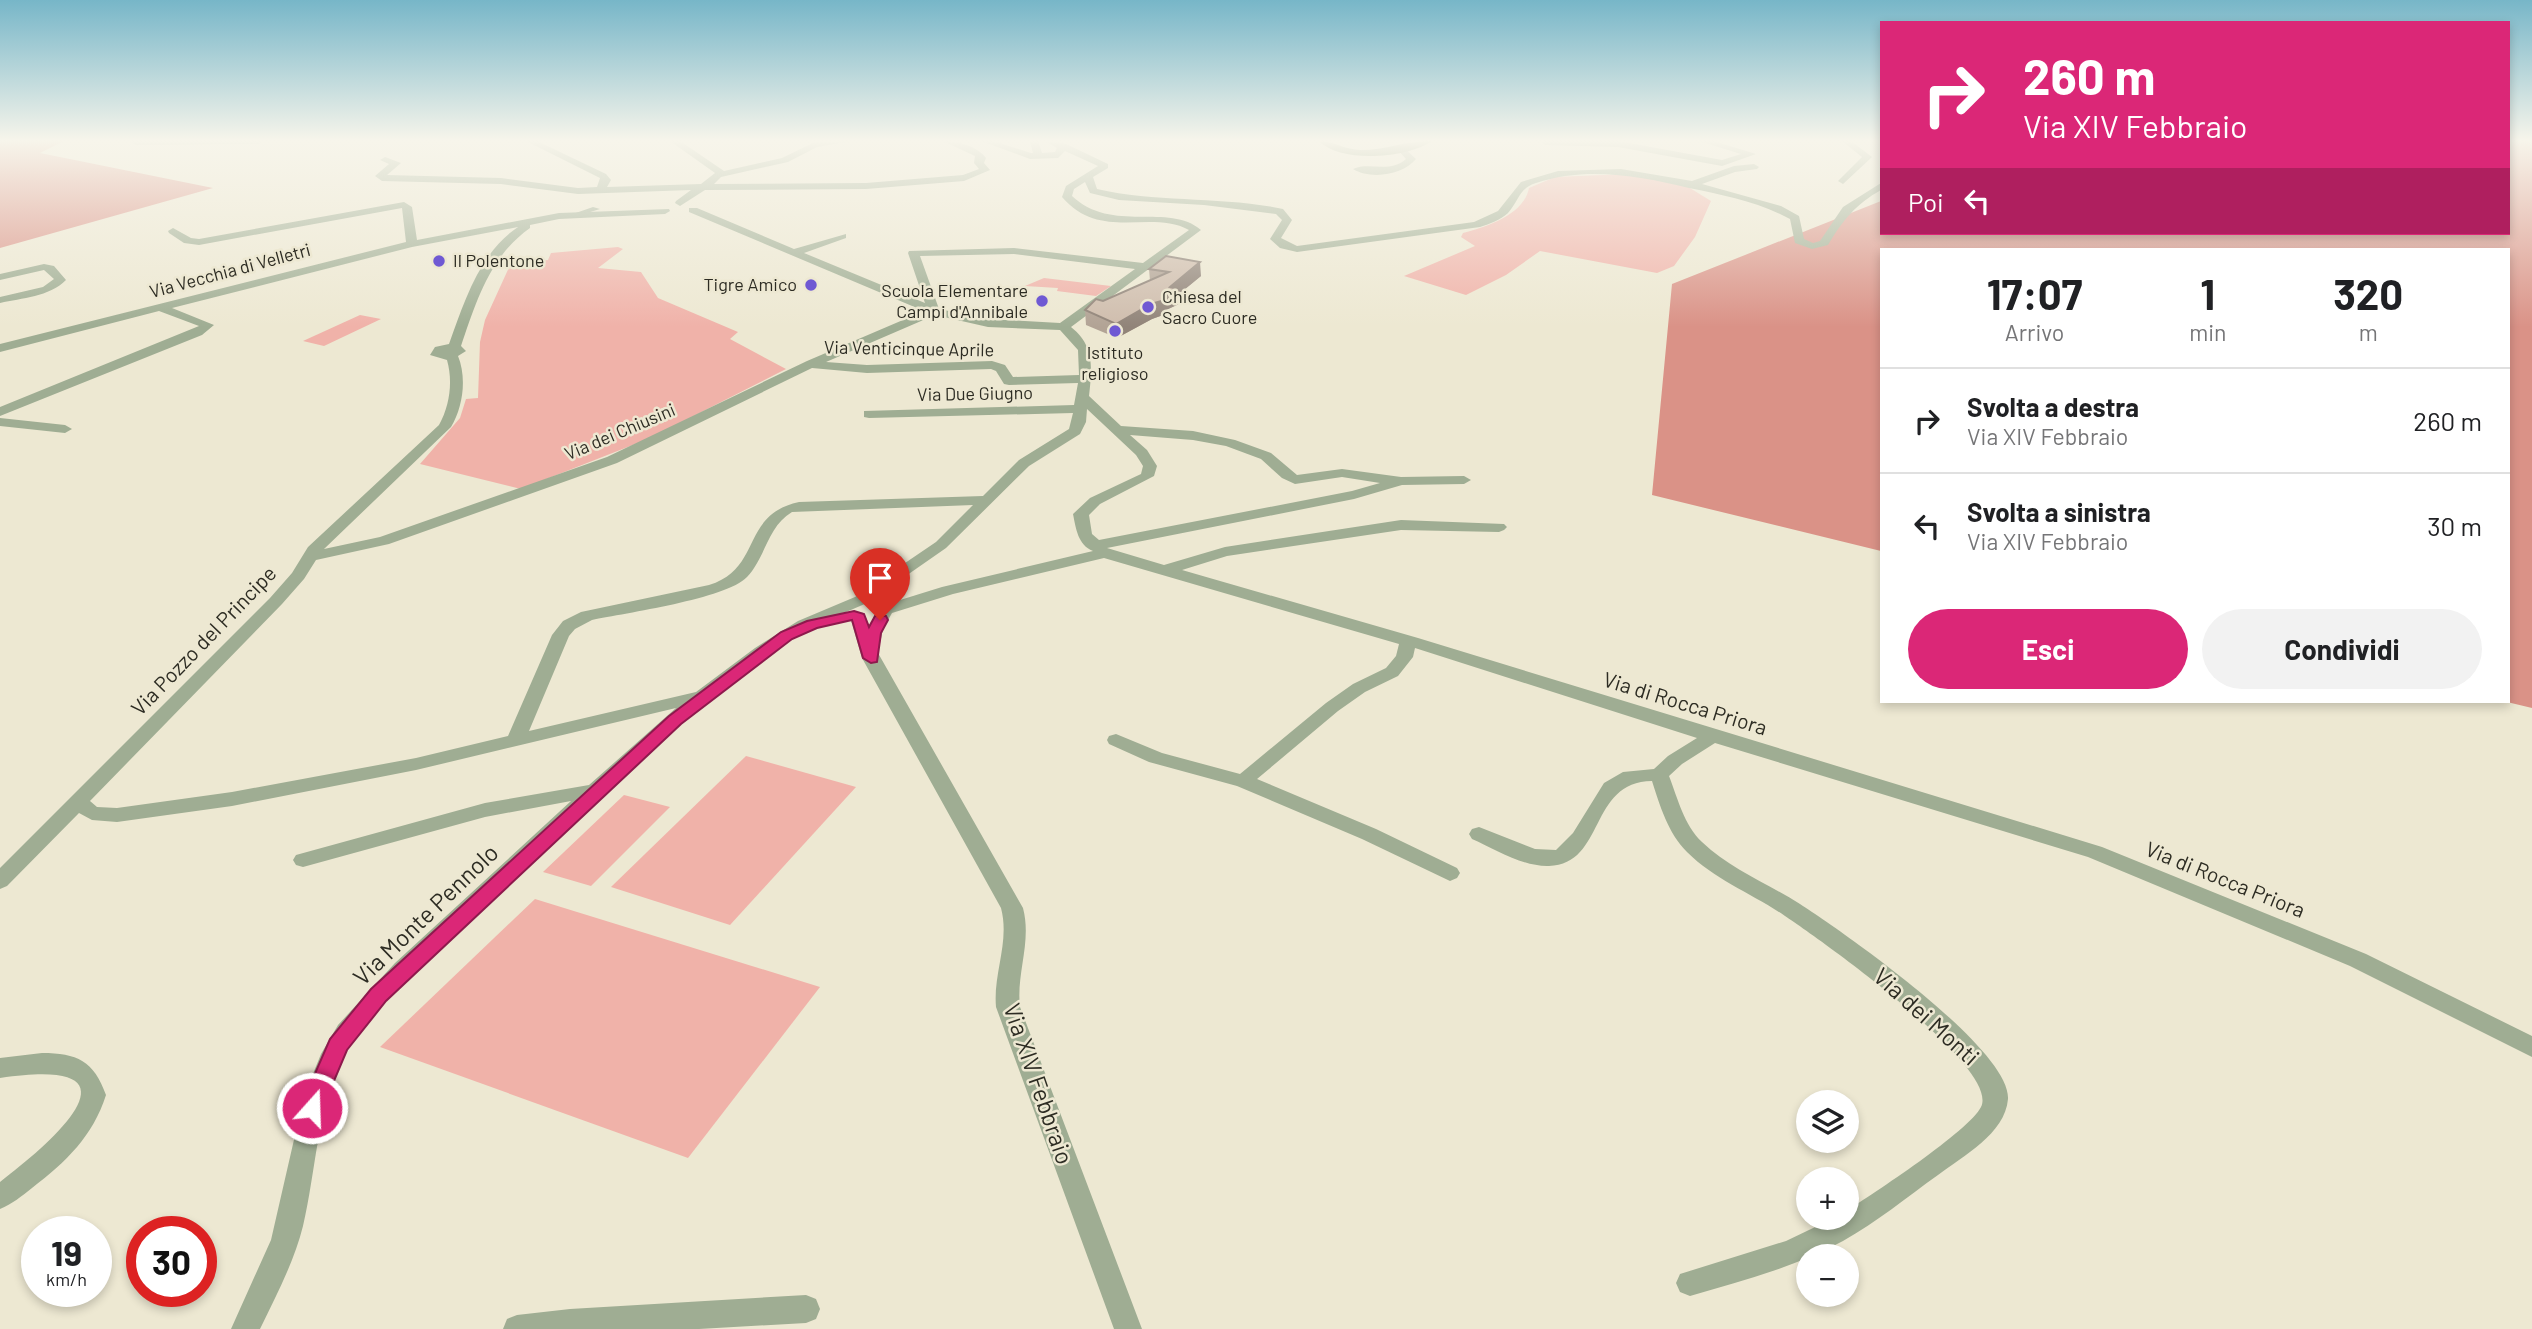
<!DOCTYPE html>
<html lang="it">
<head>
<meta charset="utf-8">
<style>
  :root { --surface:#fff; --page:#f2f2f2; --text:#202124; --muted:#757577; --line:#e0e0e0; --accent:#db2777 }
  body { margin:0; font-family:Barlow,sans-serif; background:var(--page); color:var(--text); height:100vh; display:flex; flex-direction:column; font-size:26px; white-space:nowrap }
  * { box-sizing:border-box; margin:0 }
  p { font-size:23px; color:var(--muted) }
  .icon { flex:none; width:38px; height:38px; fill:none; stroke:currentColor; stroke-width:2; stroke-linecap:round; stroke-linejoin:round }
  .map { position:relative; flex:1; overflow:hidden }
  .drawer { position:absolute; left:1880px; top:248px; width:630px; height:455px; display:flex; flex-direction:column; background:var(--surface); border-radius:0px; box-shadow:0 4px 10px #0003 }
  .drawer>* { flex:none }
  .guide { position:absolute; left:1880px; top:21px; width:630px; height:214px; border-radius:0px; box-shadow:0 4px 10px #0003; background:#db2777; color:#fff; overflow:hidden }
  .tools { position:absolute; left:1796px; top:1090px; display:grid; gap:14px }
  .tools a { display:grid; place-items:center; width:63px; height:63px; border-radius:50%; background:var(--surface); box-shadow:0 4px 10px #0003; font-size:35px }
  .speed { position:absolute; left:21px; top:1216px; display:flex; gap:14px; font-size:35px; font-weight:700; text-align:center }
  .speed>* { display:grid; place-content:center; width:91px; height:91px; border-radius:50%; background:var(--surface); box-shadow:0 4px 10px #0003; line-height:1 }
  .speed small { font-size:18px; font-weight:400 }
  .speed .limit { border:10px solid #d22; background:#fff; color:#111 }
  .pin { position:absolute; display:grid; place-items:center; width:60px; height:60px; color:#fff; margin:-72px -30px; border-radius:50% 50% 50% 0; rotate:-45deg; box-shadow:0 0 7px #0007 }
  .pin .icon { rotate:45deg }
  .me { position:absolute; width:77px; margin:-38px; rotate:20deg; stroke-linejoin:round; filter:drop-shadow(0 0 5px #0008) }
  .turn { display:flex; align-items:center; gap:24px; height:147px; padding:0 28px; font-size:32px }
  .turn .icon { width:91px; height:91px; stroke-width:2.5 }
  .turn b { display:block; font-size:49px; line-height:60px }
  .then { display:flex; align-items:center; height:66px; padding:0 28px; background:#0003; gap:14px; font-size:26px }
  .eta { display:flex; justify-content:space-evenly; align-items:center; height:119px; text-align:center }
  .eta b { font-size:42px; font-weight:700; line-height:49px }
  .button { display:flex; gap:14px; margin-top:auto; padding:14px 28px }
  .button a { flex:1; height:80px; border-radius:42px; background:var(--accent); color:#fff; font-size:28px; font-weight:700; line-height:80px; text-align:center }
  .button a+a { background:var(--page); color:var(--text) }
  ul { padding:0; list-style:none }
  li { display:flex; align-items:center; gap:21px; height:105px; padding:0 28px; border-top:2px solid var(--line) }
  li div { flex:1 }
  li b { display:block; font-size:26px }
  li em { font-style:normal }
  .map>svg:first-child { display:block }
  .green { fill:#f0b2a9 }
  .forest { fill:#da9287 }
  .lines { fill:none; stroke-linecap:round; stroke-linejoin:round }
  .pedestrian { fill:#9fad93; fill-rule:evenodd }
  .minor { fill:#9fad93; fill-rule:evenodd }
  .secondary { fill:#7b906a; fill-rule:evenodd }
  .wall { fill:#b2a395 }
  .shaded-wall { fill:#918479 }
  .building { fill:#cfbdad; stroke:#918479; stroke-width:2 }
  .route { fill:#db2777; stroke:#8e194d; stroke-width:2 }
  .poi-dot { fill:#6f59d3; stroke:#ede8d2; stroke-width:2.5 }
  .labels { text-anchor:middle; stroke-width:5; stroke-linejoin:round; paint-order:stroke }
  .far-poi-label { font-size:18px; fill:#2d2c23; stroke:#ede8d2; text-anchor:start }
  .far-street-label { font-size:18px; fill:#2d2c23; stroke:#ede8d2 }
  .street-label { font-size:21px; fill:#2d2c23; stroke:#ede8d2 }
  .near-street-label { font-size:24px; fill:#2d2c23; stroke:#ede8d2 }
</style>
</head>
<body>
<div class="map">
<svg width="2532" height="1329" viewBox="0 0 2532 1329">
  <rect width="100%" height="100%" fill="#ede8d2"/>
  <!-- green -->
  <g class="green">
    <path d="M1628,174L1685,185L1711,201L1695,237L1674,266L1657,273L1540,251L1506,275L1466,295L1404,276L1475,246L1461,237L1463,233C1486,227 1524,215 1529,188L1555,177Z"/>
    <path d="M618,247L623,249L598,268L641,272L658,298L738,332L730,339L786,369L648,439L521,489L420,464L460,418L466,399L478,398L480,342L485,320L511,263L548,260L551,253Z"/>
    <path d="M1044,278L1111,286L1096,296L1057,291L1058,288L1025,286Z"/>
    <path d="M360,315L381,319L324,346L303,341Z"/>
    <path d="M746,756L856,787L730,925L611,887Z"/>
    <path d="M624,795L670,807L591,886L543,872Z"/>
    <path d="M535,899L820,987L688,1158L380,1047Z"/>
  </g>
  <!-- forest -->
  <g class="forest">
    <path d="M0,141H64L40,153L213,188L0,248Z"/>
    <path d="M2508,141H2532V708L2507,702L2508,250H1881V551L1652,495L1672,284L1881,201V233H2508Z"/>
  </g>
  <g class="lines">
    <!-- pedestrian -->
    <path class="pedestrian" d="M593,207L600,209L574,217L570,215Z"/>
    <!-- minor -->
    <g class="minor">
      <path d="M131,141H263L259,144L135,145Z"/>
      <path d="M526,141H537L606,174L611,180L607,187L701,184L715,173L670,141H680L724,171L782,158L815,142L851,141L817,147L788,162L721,177L714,184L866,183L963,175L979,169L974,163L975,156L943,141C957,141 977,146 986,158L984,163L990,170L964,181L866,189L705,190L680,206L675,203L676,201L691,190L578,194L501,184L382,181L375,176L389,164L380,160L385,157L401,163L387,175L501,178L578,188L597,187L600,178Z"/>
      <path d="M981,141H993L1031,153H1033L1030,141H1038L1042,153L1055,152L1057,148L1045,141L1066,144L1108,164V168L1093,177L1097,189C1158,203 1222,196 1283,209L1292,220L1281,238L1297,246L1474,222L1498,211L1521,182L1558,171L1621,169L1692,181L1734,166L1754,164L1759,167L1757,169L1735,172L1702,184L1781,206L1799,216L1804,239L1813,243L1820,241L1843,207L1881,183V190C1856,204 1843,220 1828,245L1812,249L1795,243L1790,219C1759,202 1723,195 1689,188C1640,176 1586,166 1536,183C1519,188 1519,201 1508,213C1500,220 1490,224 1480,227L1297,252L1280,248L1270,239L1282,220L1276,214L1204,205L1119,200L1090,193L1085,182L1074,189L1072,196C1112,234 1169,202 1201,230L1071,327C1095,346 1092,368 1089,396L1121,426L1193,431L1235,440L1271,453L1297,475L1342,469L1401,477L1464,476L1471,480L1464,484L1402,485L1354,499L1107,548L1164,565L1225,547L1401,520L1504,524L1507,527L1504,530L1499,532L1401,530L1227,556L1182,570L1418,638L2102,847L2366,954L2532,1036V1057L2350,966L2088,857L1715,743L1682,764L1669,776C1678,799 1684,825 1702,842C1730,869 1767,883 1800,904C1842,931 2011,1049 2008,1099C2005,1134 1963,1156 1938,1175C1907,1197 1877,1222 1843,1241C1795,1267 1742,1281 1690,1296L1680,1292L1676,1283L1680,1274L1786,1241L1834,1218H1846V1211C1873,1194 1969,1131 1981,1107C2001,1067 1818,938 1785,916C1753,894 1715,880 1687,852C1668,833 1660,806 1652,781C1588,782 1606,864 1549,866C1523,867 1495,849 1472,839L1469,834L1472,829L1479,827L1535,849L1556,850L1573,833L1604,783L1623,772L1654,769L1668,756L1697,738L1415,648L1413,657L1398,676L1365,692L1338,711L1257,779L1376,829L1457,868L1460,873L1457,878L1450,881L1362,839L1237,786L1149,762L1109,744L1107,740L1109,736L1116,734L1162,753L1240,774L1326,703L1353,684L1386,668L1396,656L1399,644L1104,558L953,594L892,613L883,629L878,653L1023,908C1032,942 1016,973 1020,1007L1142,1329H1114L996,1007C993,973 1010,942 1001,908L862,658L850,617L858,612L864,613L869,625L884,605L942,587L1093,551C1078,545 1076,529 1073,514L1090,498L1141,474L1143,466L1136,455L1087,409L1086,422L1080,434L1029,466L946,548L867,603L816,625L767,655L685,719L390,996C373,1015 354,1036 342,1060C317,1111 316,1171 303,1226C294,1262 276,1296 260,1329H231L271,1240L304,1096L321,1054L338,1025L395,963L571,801L485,817L303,867L296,865L293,860L296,855L485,803L589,785L676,708L416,770L232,806L117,822L92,820L79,813L7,886L0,889V868L270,598L292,573L308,547L439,425C450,405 453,381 447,360L430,355L435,347L449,344C464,303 479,253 518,227L412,247L172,308L214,325L202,335L0,416V407L199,326L159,311L0,352V344L406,242L402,208L199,245L184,243L169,233L168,231L173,228L191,238L199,239L404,202L412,207L417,240L559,213L669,209L670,211L665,214L559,219L530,225V228C490,256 476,302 461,346L466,351L458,356C467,378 463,407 451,427L324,549L380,537L607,457L807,361L924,311L689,212V208H697L794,249L846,234V238L804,253L925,303L908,253L909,251L1014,248L1143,263L1189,230C1150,209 1101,242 1062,197L1066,186L1098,166L1065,151L1058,158L1030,159ZM1014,254L1135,269L1060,323L988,319L939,309L920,256ZM935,315L988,327L1060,330L1078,350L1079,375L1013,377L1005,365L992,361L867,365L826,362ZM812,368L867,373L991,369L996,371L1004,384L1009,385L1078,383L1074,405L864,411V417L869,418L1073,413L1069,429L1019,460L983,496L799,502C740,515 763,568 709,585L581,612L563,621L552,635L508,736L416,758L232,792L117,808L97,807L90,801L282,604L304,579L316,560L389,544L617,463ZM1130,435L1193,440L1226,446L1261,459L1282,478L1295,484L1342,477L1380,483L1352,491L1099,540L1092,534L1089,515L1100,504L1154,476L1157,466L1147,450ZM973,505L936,542L855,597L798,621L755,648L696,692L529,731L569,636L575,629L592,620C625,613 726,599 747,577C766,557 767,527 792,512Z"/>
      <path d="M1541,141H1618L1722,160L1741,154L1699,141H1713L1756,154L1722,166L1618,147L1545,145Z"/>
      <path d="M1842,141H1851L1872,157L1843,184L1838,181L1862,157Z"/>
      <path d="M1402,146L1416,159C1403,175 1371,180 1353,169C1369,161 1389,174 1406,159L1397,149Z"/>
      <path d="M44,264L54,266L66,280C49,297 22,298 0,303V297L43,287L54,279L44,270L0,280V274Z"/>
      <path d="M0,418L65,425L72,429L65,433L0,426Z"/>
      <path d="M42,1053C77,1053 94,1061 106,1095C93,1136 66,1162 32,1188C22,1196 12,1204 0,1209V1182C58,1138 149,1056 0,1078V1058Z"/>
      <path d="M806,1295L816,1299L820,1309L816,1319L806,1323L699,1329H503L507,1319L517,1315L570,1309Z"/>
    </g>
    <!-- secondary -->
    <path class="secondary" d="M1319,141C1334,141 1345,150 1361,150C1386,150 1408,140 1432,141C1408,158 1341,164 1319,141Z"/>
  </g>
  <!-- wall -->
  <path class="wall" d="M1149,269L1201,276L1179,294V304L1166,310V314L1152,319L1117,338L1086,325L1085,310L1150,281Z"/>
  <!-- shaded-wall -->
  <path class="shaded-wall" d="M1200,262L1201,276L1179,294V304L1166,310V314L1152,319L1117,338L1116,324L1164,296L1170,287Z"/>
  <!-- building -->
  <path class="building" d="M1166,256L1200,262L1170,287L1178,289L1164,296L1165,300L1151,304L1116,324L1085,310L1096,299L1103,301L1169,272L1149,269Z"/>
  <!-- sky -->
  <linearGradient id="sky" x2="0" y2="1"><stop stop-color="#77b6c8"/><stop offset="0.43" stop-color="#f7f5eb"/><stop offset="1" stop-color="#f7f5eb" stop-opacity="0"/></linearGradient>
  <rect width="2532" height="327" fill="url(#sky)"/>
  <!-- route -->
  <path class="route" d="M854,611L864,614L869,627L875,616H886L888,620L881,633L877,662L871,663L863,658L852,620L817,628L792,639L681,724L386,1001L347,1050L320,1114L312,1117L304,1114L300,1108L330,1039L371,989L669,716L781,632L807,621Z"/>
  <!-- markers -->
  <g class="poi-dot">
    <circle cx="439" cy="261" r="7"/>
    <circle cx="811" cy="285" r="7"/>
    <circle cx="1042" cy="301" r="7"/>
    <circle cx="1148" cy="307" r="7"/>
    <circle cx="1115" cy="331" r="7"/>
  </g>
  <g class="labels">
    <!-- far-poi labels -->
    <g class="far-poi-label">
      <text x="453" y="267">Il Polentone</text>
      <text x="797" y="291" text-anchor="end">Tigre Amico</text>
      <text x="1028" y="297" text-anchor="end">Scuola Elementare<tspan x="1028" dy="21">Campi d'Annibale</tspan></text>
      <text x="1162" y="303">Chiesa del<tspan x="1162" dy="21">Sacro Cuore</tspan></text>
      <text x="1115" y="359" text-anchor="middle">Istituto<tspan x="1115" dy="21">religioso</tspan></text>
    </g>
    <!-- far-street labels -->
    <g class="far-street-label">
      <text transform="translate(230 271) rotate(-15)" y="6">Via Vecchia di Velletri</text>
      <text transform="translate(909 349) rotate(1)" y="6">Via Venticinque Aprile</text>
      <text transform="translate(975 394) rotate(-1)" y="6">Via Due Giugno</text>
      <text transform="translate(620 432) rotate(-23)" y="6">Via dei Chiusini</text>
    </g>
    <!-- street labels -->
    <g class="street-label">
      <text transform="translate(204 641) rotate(-46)" y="7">Via Pozzo del Principe</text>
      <text transform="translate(1685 704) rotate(17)" y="7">Via di Rocca Priora</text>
      <text transform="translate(2225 880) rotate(22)" y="7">Via di Rocca Priora</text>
    </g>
    <!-- near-street labels -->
    <g class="near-street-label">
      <text transform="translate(426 915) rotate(-44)" y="8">Via Monte Pennolo</text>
      <text transform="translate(1926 1017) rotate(42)" y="8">Via dei Monti</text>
      <text transform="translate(1038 1084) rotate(71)" y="8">Via XIV Febbraio</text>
    </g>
  </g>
</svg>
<div class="tools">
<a><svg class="icon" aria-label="layers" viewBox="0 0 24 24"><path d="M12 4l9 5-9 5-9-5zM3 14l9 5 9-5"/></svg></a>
<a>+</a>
<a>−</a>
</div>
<div class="speed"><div>19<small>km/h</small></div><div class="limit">30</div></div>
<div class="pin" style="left:880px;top:620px;background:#d93025"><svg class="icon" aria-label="arrive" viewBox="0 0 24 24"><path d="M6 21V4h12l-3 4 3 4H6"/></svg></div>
<svg class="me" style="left:312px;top:1108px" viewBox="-20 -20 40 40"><circle r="17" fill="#db2777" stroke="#fff" stroke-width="3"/><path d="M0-11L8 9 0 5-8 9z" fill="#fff"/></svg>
<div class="guide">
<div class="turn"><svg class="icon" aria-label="right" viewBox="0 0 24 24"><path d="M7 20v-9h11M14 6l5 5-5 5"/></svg><div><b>260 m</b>Via XIV Febbraio</div></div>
<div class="then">Poi<svg class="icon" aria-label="left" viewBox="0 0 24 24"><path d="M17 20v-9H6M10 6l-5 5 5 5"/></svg></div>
</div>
<section class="drawer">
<div class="eta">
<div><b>17:07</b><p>Arrivo</p></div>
<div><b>1</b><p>min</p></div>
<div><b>320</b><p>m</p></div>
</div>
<ul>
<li><svg class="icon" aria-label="right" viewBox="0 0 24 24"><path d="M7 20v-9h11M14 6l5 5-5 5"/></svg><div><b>Svolta a destra</b><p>Via XIV Febbraio</p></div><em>260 m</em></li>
<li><svg class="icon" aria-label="left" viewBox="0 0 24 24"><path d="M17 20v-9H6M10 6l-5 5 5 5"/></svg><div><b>Svolta a sinistra</b><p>Via XIV Febbraio</p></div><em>30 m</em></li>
</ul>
<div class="button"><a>Esci</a><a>Condividi</a></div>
</section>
</div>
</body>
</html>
